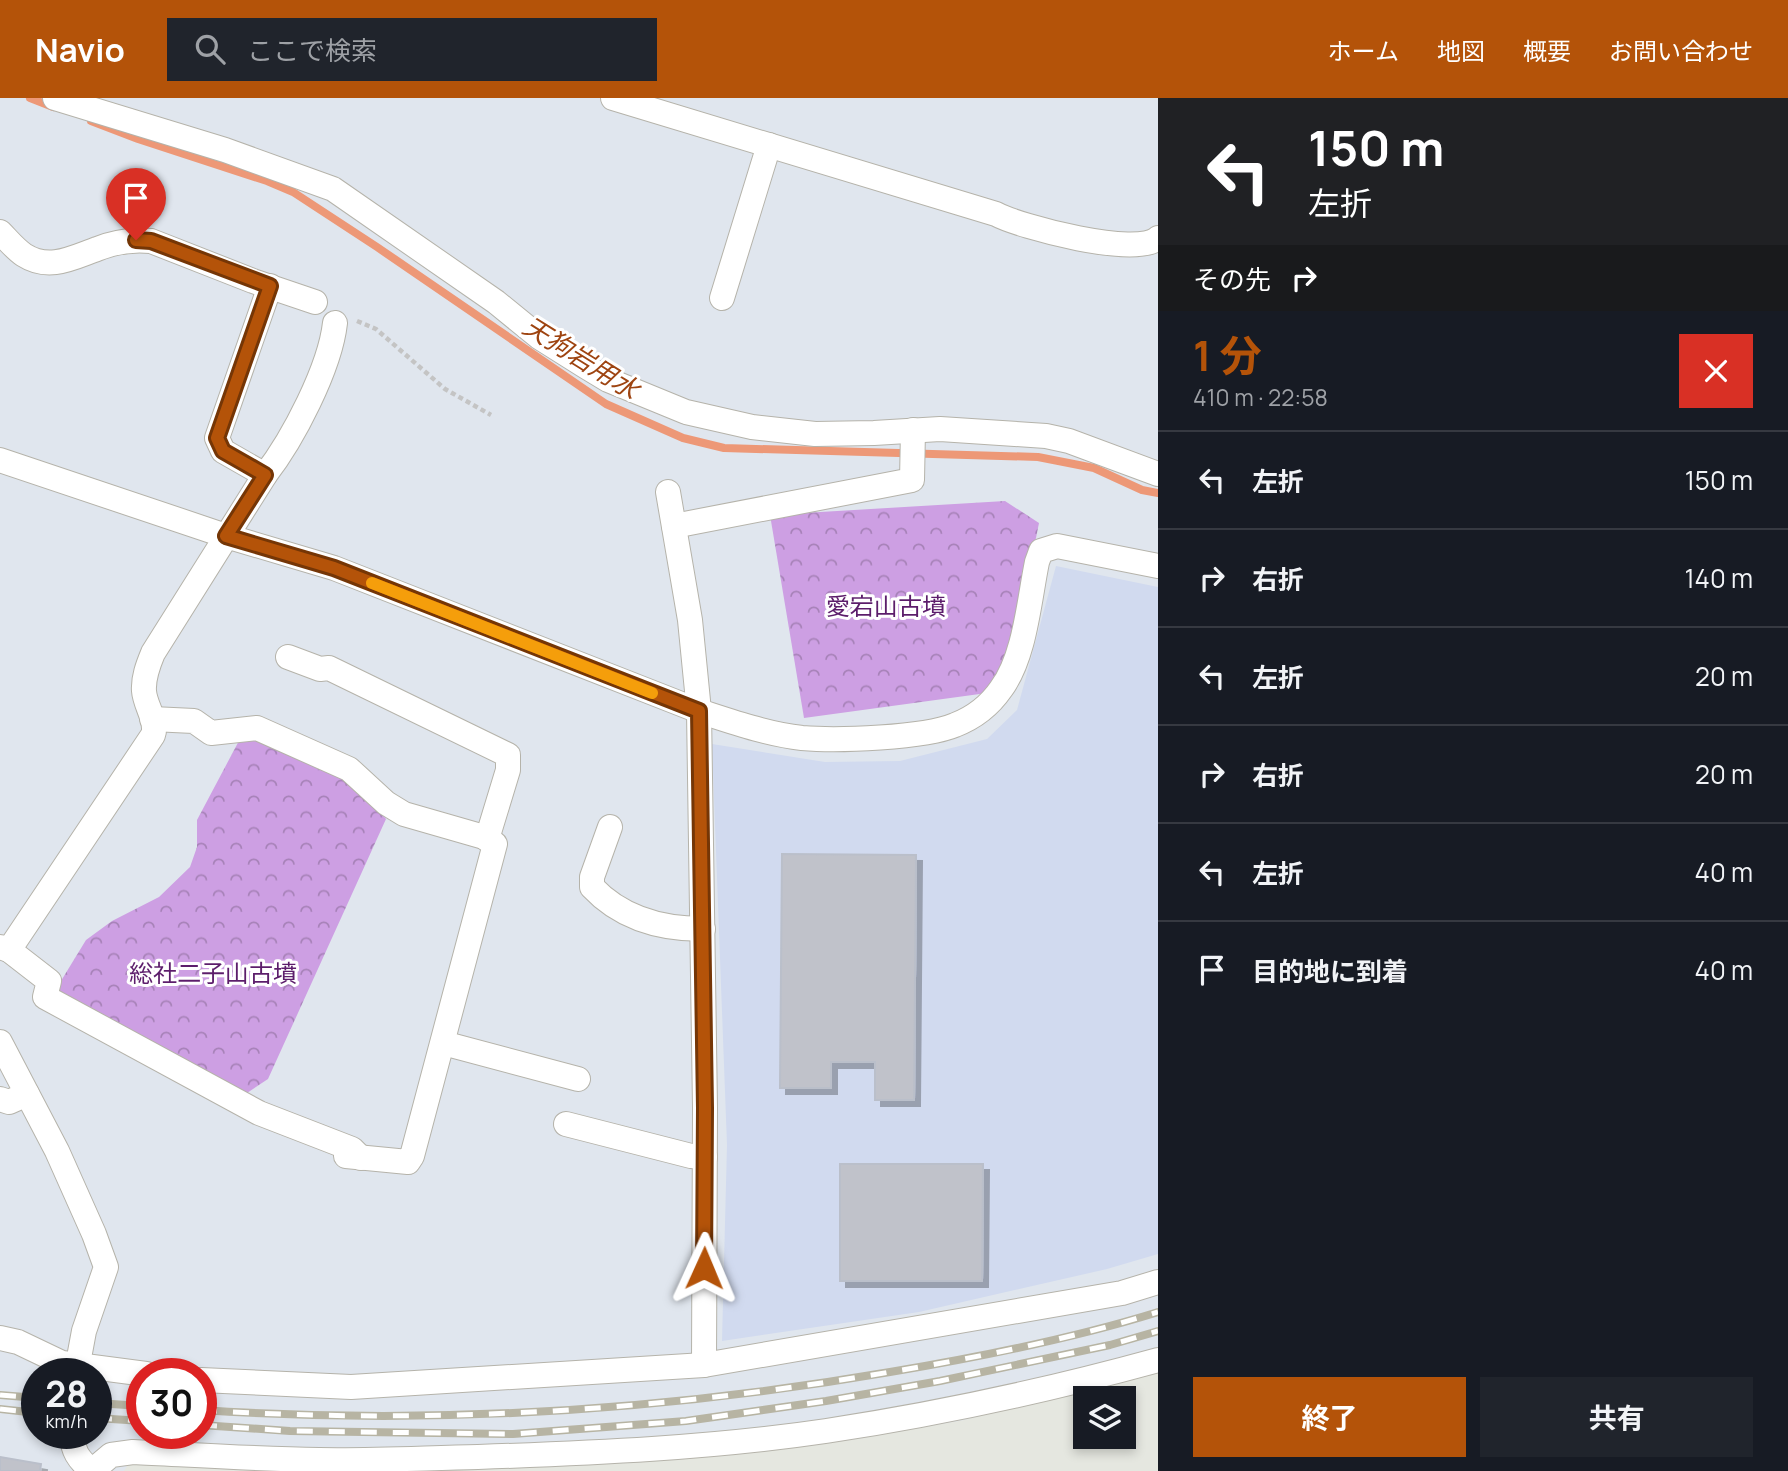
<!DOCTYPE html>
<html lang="ja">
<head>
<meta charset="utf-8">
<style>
  :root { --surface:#171b24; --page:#20242c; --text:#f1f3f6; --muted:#9ea1a6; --line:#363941; --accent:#b45309 }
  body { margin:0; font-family:Manrope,"Noto Sans JP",sans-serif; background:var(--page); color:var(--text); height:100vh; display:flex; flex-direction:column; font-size:26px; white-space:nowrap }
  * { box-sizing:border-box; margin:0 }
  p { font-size:23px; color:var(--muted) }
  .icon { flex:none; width:38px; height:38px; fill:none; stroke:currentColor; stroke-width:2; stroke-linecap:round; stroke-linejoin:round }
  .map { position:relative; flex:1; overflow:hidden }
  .sheet { display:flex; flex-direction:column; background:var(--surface); width:630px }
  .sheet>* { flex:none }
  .banner { background:#202124; color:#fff; overflow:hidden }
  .controls { position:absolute; left:1073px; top:1288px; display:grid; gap:14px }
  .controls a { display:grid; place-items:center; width:63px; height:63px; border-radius:0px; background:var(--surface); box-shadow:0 4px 10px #0003; font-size:35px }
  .speed { position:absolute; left:21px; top:1260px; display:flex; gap:14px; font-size:35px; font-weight:700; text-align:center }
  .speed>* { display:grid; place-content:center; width:91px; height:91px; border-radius:50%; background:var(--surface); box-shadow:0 4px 10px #0003; line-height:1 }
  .speed small { font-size:18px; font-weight:400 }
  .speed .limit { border:10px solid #d22; background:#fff; color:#111 }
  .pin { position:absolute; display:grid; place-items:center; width:60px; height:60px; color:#fff; margin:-72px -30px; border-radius:50% 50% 50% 0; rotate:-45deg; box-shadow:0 0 7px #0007 }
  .pin .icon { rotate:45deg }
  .me { position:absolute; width:77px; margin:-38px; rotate:1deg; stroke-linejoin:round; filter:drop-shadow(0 0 5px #0008) }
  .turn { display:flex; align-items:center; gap:24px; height:147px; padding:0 35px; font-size:32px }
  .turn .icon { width:91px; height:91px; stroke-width:2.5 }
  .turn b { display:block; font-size:49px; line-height:60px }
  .then { display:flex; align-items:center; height:66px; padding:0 35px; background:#0003; gap:14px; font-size:26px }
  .round { display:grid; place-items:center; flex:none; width:74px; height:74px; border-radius:0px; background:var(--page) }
  .headline { display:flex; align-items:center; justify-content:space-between; height:119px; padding:0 35px }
  h1 { font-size:42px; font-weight:700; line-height:52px; color:var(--accent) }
  .button { display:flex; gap:14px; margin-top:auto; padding:14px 35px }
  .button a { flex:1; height:80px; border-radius:0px; background:var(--accent); color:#fff; font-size:28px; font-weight:700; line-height:80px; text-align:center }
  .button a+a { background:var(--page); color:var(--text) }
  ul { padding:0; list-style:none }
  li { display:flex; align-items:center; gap:21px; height:98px; padding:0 35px; border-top:2px solid var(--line) }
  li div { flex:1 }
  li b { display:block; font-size:26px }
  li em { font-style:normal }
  header { display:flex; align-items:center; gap:42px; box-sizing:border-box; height:98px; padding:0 35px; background:var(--accent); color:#fff }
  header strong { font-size:33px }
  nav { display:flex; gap:38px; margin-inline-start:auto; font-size:24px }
  .search { width:490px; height:63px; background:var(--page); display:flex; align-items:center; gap:18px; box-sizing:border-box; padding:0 24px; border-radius:0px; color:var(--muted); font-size:26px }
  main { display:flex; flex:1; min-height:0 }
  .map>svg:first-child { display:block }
  .industrial { fill:#e5e7e0; fill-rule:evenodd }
  .education { fill:#d1daef }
  .forest { fill:url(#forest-crowns) }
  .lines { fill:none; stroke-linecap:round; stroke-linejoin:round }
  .stream { stroke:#ed9877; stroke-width:8 }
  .building { fill:#c0c2ca; stroke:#babfca; stroke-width:2; filter:url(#shadow) }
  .minor-casing { stroke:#b5b3aa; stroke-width:26 }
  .path { stroke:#c4c4c4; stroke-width:4.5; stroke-dasharray:5 3.5; stroke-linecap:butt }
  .minor { stroke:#fff; stroke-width:24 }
  .rail-casing { stroke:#b7b4a3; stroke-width:8 }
  .rail { stroke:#fff; stroke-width:5; stroke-dasharray:16; stroke-linecap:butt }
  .route-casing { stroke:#753606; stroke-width:18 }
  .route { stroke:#b45309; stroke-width:12 }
  .slow { stroke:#f59e0b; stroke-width:12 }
  .labels { text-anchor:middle; stroke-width:6; stroke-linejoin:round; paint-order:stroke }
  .park-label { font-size:24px; fill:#5c1d6b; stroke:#fff }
  .water-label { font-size:26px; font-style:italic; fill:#9e4411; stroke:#fff }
</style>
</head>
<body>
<header>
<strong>Navio</strong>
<div class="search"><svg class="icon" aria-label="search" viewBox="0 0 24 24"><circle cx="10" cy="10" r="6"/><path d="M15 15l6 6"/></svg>ここで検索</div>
<nav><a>ホーム</a><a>地図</a><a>概要</a><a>お問い合わせ</a></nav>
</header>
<main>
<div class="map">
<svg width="1158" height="1373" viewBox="0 0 1158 1373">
  <defs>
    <pattern id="forest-crowns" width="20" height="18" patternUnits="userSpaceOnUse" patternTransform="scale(1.75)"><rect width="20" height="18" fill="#cd9fe3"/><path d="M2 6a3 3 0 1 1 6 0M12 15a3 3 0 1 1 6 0" fill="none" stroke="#a782b8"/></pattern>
    <filter id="shadow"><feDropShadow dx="6" dy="6" stdDeviation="0" flood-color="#0004"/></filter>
  </defs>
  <rect width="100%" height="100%" fill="#e0e6ee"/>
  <!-- industrial -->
  <g class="industrial">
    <path d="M1158,1274V1373H314L586,1367L730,1357L857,1341L964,1322ZM1085,1300H1124V1339H1085Z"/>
    <path d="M129,1365L187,1369L271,1373H124Z"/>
  </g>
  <!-- education -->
  <path class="education" d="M1056,468L1158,489V1156L1107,1171L919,1214L722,1243L727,1047L712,646L825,664L900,663L987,641L1017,612Z"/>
  <!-- forest -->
  <g class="forest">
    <path d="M1005,403L1039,425L1012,558L987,595L804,620L770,417Z"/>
    <path d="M248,638L346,676L386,721L268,981L244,997L53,896L86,842L112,823L159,799L190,769L197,749V722L241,639Z"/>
  </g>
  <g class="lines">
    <!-- stream -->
    <g class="stream">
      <path d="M30,0L53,9"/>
      <path d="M91,23L138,41L267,83L293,94L377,149L606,306L683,340L724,350L1038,359L1094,370L1142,392L1158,395"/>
    </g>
  </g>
  <!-- building -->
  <g class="building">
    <path d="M782,756L916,757L914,1002H875V964H831V990H780Z"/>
    <path d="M840,1066H983L982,1183H840Z"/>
    <path d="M0,1359L41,1366L40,1373H0Z"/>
  </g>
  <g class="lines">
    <defs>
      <g id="minor">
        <path d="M55,0L225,52L333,91L496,204L539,239L585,268L608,282L686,314L752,329L815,336L874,335L940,331L1046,338L1069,343L1158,376"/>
        <path d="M613,0L996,116C1020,129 1138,160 1158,140"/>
        <path d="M0,134C8,142 15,151 24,157C49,173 72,160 97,151C114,144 132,141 151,143L253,183L315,204"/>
        <path d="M722,200L769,47"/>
        <path d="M0,362L226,438L334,470L699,613C733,624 767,636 802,640C837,643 924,640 955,627C973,620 990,607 1001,591C1025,559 1029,503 1037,464L1041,453L1057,448L1158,468"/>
        <path d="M265,377C293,341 330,270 335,225"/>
        <path d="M668,394L690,522L699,613L705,1010L704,1267"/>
        <path d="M674,428L912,382L913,332"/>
        <path d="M288,559L320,571L329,570L508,657V672L487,741"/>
        <path d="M152,621L194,623L211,635L257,630L349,671L386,705L404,716L484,739L495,746L412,1058L408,1064L346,1058"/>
        <path d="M610,729L592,779V789C621,820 661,831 703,831"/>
        <path d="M0,849L9,852L153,637C158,623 145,608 144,593C143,580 148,567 153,555L265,377L223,353L217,340L270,188"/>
        <path d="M9,852L49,883L45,899L259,1015L352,1051L361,1060"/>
        <path d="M0,944L57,1053L94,1136L106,1169L84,1233L76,1276"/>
        <path d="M443,945L578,981"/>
        <path d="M0,1001L9,1004L27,996"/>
        <path d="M566,1026L691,1058L705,1059"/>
        <path d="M0,1240L18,1244L62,1265L146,1276"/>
        <path d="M201,1282L351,1289L704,1267L1122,1195L1158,1184"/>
        <path d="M73,1335C71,1352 79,1362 92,1373"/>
        <path d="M92,1373L111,1357L133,1354C195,1357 257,1361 319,1362C372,1363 425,1360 478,1359C594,1355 711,1350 826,1333C938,1316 1049,1292 1158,1262"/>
      </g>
    </defs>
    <!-- minor casing -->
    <use href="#minor" class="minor-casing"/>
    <!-- path -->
    <path class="path" d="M357,223L376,231L445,291L491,317"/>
    <!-- minor -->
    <use href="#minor" class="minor"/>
    <defs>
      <g id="rail">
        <path d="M0,1297L37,1300"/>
        <path d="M96,1305L142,1308"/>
        <path d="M0,1311L37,1315"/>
        <path d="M201,1312C432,1327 662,1313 890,1274C980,1259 1071,1241 1158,1214"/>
        <path d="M96,1320L142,1323"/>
        <path d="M201,1327L290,1333L513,1336L686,1323L826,1303L940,1283L1110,1247L1158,1233"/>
      </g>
    </defs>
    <!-- rail casing -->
    <use href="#rail" class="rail-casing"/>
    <!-- rail -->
    <use href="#rail" class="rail"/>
  </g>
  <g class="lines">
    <defs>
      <path id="route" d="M136,142L151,143L270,188L217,340L223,353L265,377L226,438L334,470L699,613L705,1010L704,1170"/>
    </defs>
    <!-- route casing -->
    <use href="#route" class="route-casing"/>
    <!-- route -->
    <use href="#route" class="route"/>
    <!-- slow -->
    <path class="slow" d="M372,485L652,595"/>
  </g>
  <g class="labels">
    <!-- park labels -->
    <g class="park-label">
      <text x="886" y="517">愛宕山古墳</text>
      <text x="213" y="884">総社二子山古墳</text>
    </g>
    <!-- water labels -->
    <g class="water-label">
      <text transform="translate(581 260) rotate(32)" y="9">天狗岩用水</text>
    </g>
  </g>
</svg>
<div class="controls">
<a><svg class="icon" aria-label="layers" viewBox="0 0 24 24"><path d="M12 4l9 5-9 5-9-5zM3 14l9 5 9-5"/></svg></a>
</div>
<div class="speed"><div>28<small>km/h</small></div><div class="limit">30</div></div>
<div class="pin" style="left:136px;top:142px;background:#d93025"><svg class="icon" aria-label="arrive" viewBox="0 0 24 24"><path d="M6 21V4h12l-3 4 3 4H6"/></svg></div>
<svg class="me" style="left:704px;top:1170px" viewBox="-20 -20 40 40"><path d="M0-17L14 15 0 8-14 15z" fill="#b45309" stroke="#fff" stroke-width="4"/></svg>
</div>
<section class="sheet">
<div class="banner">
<div class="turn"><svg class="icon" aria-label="left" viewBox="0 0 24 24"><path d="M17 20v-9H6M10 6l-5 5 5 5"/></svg><div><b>150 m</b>左折</div></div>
<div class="then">その先<svg class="icon" aria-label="right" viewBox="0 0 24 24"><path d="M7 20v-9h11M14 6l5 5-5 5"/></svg></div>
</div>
<div class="headline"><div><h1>1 分</h1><p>410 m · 22:58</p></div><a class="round" style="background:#d93025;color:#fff"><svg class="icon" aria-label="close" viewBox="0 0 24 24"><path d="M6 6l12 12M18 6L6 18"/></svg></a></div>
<ul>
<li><svg class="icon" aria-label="left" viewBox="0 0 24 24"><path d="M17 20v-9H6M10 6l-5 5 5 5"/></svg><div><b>左折</b></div><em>150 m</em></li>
<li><svg class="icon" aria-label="right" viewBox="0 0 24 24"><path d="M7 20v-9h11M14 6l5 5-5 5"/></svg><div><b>右折</b></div><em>140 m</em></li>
<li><svg class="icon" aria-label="left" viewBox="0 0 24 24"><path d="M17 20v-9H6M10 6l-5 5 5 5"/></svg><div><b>左折</b></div><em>20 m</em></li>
<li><svg class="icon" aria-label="right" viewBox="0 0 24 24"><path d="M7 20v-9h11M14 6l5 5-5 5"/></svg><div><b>右折</b></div><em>20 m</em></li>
<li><svg class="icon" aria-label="left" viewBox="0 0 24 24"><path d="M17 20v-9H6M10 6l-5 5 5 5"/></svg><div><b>左折</b></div><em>40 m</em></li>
<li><svg class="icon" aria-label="arrive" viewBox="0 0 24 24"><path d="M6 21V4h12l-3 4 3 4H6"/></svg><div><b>目的地に到着</b></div><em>40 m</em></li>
</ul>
<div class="button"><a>終了</a><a>共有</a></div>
</section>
</main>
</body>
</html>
